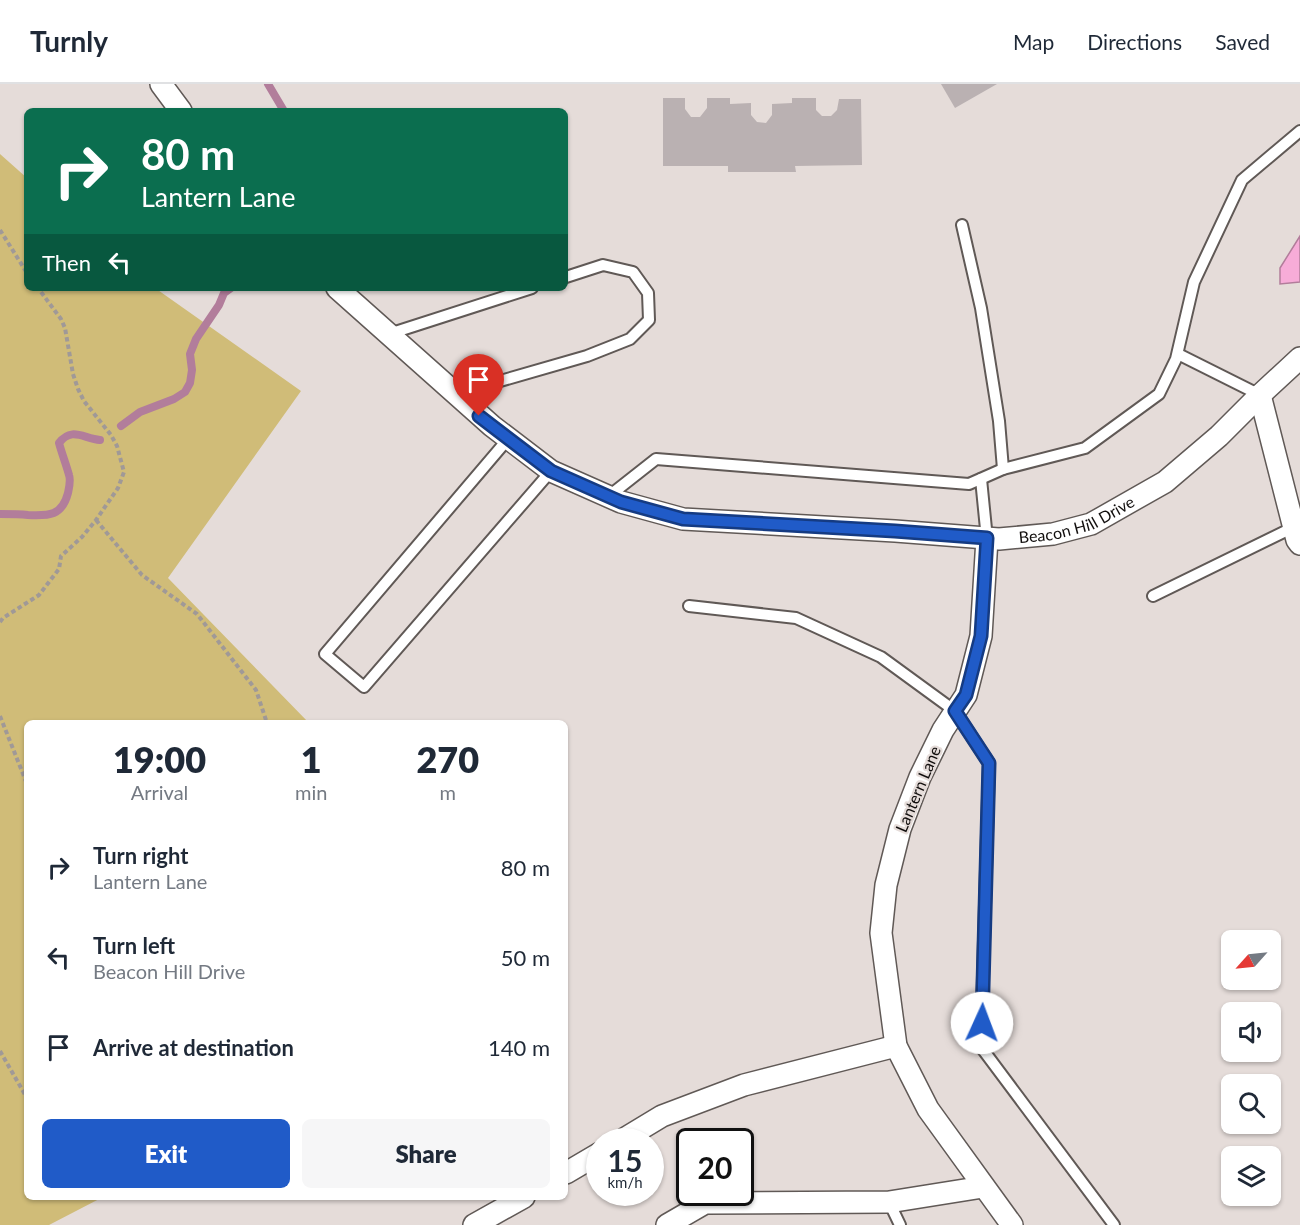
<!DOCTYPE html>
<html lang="en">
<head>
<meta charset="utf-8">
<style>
  :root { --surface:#fff; --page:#f6f6f7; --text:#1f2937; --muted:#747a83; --line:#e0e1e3; --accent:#205bc8 }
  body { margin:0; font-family:Lato,sans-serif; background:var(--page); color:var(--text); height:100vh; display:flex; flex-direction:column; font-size:22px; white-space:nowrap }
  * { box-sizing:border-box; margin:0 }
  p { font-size:20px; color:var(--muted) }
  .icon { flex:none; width:33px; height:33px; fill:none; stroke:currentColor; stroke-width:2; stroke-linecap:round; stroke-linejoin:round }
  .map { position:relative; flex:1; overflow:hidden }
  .side { position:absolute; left:24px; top:636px; width:544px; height:480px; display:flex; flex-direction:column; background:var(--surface); border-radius:9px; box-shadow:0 2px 4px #0004 }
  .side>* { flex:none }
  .guide { position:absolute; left:24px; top:24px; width:544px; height:183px; border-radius:9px; box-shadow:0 2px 4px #0004; background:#0b6e4f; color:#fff; overflow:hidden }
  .needle { width:39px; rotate:243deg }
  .controls { position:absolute; left:1221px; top:846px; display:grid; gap:12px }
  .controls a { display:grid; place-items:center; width:60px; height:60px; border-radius:9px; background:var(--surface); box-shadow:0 2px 4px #0004; font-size:30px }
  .speed { position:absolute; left:586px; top:1044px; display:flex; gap:12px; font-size:30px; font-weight:700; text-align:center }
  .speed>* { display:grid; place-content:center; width:78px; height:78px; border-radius:50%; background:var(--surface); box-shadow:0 2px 4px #0004; line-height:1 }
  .speed small { font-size:15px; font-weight:400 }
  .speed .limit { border:3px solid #111; border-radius:9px; background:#fff; color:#111 }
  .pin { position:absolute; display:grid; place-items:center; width:51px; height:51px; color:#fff; margin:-62px -26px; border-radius:50% 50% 50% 0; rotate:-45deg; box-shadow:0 0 6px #0007 }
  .pin .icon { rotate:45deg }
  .me { position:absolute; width:66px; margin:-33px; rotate:2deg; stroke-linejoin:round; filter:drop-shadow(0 0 4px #0008) }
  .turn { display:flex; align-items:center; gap:21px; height:126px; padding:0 18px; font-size:27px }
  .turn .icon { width:78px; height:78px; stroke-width:2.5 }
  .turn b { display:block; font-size:42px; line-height:51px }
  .then { display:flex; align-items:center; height:57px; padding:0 18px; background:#0003; gap:12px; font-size:22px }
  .eta { display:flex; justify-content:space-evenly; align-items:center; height:102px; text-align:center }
  .eta b { font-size:36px; font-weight:800; line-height:42px }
  .action { display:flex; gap:12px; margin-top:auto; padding:12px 18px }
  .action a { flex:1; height:69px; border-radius:9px; background:var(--accent); color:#fff; font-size:24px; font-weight:800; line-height:69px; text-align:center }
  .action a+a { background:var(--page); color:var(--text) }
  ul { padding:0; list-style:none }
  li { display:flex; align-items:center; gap:18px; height:90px; padding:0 18px }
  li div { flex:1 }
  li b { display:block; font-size:22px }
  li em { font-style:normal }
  header { display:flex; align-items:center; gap:36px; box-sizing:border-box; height:84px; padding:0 30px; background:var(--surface); border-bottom:2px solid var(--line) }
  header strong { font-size:28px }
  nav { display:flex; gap:33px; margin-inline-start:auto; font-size:21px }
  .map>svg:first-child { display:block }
  .green { fill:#d0bc78 }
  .water { fill:#f7acd8; stroke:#b27d9b; stroke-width:1.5 }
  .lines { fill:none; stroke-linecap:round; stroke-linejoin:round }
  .stream { stroke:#b27d9b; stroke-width:8 }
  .building { fill:#bab1b2 }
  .service-casing { stroke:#605956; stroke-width:14 }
  .minor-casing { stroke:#605956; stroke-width:24 }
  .path { stroke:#a09997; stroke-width:4; stroke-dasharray:4.5 3; stroke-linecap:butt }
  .service { stroke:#fff; stroke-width:10 }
  .minor { stroke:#fff; stroke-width:21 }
  .route-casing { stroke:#153b82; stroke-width:15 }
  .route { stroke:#205bc8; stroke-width:10 }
  .labels { text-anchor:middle; stroke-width:4.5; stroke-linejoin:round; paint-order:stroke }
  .street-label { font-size:16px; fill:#110e0d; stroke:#e5dcd9 }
</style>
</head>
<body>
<header>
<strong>Turnly</strong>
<nav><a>Map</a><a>Directions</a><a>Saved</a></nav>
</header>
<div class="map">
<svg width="1300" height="1141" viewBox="0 0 1300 1141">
  <rect width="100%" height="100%" fill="#e5dcd9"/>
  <!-- green -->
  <path class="green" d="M0,70L27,94V204H155L301,307L168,494L309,639H27V1113H103L49,1141H0Z"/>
  <!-- water -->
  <path class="water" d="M1300,152V198L1280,200V184Z"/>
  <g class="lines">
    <!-- stream -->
    <g class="stream">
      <path d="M268,0L284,27"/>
      <path d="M121,342L140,328L174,315L185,308L190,299L192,286L190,270L196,255L219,221L224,209L231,204"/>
      <path d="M0,430C9,430 19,430 28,431C49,432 62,432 68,409C69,404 71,396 69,391C66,380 62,370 59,359C72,342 84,355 100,356"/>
    </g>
  </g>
  <!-- building -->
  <g class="building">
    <path d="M941,0H997L955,24Z"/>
    <path d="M663,14H685V25L691,33H700L707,24V14H730V20L751,19V31L757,38L766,39L772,31V20L792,19V14H816V26L822,32H831L837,26L839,15H861L862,81L795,82L796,88H728V82H663Z"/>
  </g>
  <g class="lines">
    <defs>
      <g id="service">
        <path d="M962,141L981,224L999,337L1003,385"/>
        <path d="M389,250L532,204"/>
        <path d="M1178,270L1260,311"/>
        <path d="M455,310L587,272L630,255L649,236L648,209L633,188L603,181L566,193"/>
        <path d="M508,355L325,570L364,603L551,387"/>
        <path d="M981,395L987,455"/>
        <path d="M609,412L656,375L969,400L1003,385L1085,364L1159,310L1176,275L1194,198L1242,96L1300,47"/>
        <path d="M1153,512L1294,443"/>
        <path d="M689,522L796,534L881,573L955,627L989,679L981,963L1114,1141"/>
        <path d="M889,1118L900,1141"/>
      </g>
      <g id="minor">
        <path d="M161,0L181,27"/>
        <path id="s1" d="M337,204L492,342L551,387L621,418L683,435L895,447L999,455L1053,450L1091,440L1165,398L1219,352L1260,311L1300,274"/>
        <path d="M1260,311L1297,456L1300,460"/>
        <path d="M987,455L981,552L966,611L943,646L920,693L900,745L886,801L881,849L896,962L928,1025L1012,1141"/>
        <path d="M619,1058L662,1032L744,1001L896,962"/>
        <path d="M566,1089L600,1069"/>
        <path d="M474,1141L524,1113"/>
        <path d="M667,1141L705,1119L889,1118L983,1103"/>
      </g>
    </defs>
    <!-- service casing -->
    <use href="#service" class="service-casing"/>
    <!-- minor casing -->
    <use href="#minor" class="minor-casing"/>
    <!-- path -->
    <g class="path">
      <path d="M0,146L27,189"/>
      <path d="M96,436L142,491L197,530L256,606L267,639"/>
      <path d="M0,538L3,534L39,511L59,485L61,472L82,453L96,436L118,404L124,388L117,362L111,351L84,317L78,305L73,290L65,244L61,235L38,204"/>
      <path d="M0,632L27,700"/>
      <path d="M0,967L27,1014"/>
    </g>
    <!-- service -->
    <use href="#service" class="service"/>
    <!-- minor -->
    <use href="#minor" class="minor"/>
  </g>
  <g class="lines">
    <defs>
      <path id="route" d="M479,332L492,342L551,387L621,418L683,435L895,447L987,454L981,552L966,611L955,627L989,679L982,939"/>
    </defs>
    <!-- route casing -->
    <use href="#route" class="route-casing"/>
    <!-- route -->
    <use href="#route" class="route"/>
  </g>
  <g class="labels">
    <!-- street labels -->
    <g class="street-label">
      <text dy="6" stroke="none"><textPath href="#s1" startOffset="820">Beacon Hill Drive</textPath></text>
      <text transform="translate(918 705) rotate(-67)" y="6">Lantern Lane</text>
    </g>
  </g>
</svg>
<div class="controls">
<a><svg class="needle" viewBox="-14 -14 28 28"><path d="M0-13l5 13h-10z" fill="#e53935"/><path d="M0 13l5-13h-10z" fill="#747a83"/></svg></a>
<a><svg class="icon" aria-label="sound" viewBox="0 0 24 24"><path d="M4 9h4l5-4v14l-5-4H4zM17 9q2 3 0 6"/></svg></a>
<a><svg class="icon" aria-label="search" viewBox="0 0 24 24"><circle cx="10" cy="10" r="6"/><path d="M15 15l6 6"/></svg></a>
<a><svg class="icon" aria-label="layers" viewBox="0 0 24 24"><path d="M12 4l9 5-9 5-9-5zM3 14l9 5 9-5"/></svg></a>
</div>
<div class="speed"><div>15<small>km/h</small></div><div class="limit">20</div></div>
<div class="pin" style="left:479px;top:332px;background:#d93025"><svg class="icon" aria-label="arrive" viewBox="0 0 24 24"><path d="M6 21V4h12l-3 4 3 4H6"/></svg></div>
<svg class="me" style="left:982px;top:939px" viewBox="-20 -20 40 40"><circle r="19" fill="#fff"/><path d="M0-13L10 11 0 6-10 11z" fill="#205bc8"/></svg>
<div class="guide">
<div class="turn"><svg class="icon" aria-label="right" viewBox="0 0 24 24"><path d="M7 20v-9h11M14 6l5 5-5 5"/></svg><div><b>80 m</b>Lantern Lane</div></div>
<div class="then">Then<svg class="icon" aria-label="left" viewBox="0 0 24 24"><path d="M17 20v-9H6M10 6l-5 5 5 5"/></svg></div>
</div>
<section class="side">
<div class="eta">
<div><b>19:00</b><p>Arrival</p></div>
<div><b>1</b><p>min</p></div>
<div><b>270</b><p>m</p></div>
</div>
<ul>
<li><svg class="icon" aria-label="right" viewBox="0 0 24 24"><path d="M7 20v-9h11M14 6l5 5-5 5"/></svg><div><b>Turn right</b><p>Lantern Lane</p></div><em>80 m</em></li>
<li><svg class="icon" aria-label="left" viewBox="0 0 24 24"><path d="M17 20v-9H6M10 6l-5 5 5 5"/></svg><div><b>Turn left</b><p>Beacon Hill Drive</p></div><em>50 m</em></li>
<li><svg class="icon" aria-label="arrive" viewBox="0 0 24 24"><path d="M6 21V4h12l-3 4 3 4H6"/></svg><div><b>Arrive at destination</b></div><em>140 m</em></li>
</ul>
<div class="action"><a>Exit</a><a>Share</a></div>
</section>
</div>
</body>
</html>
